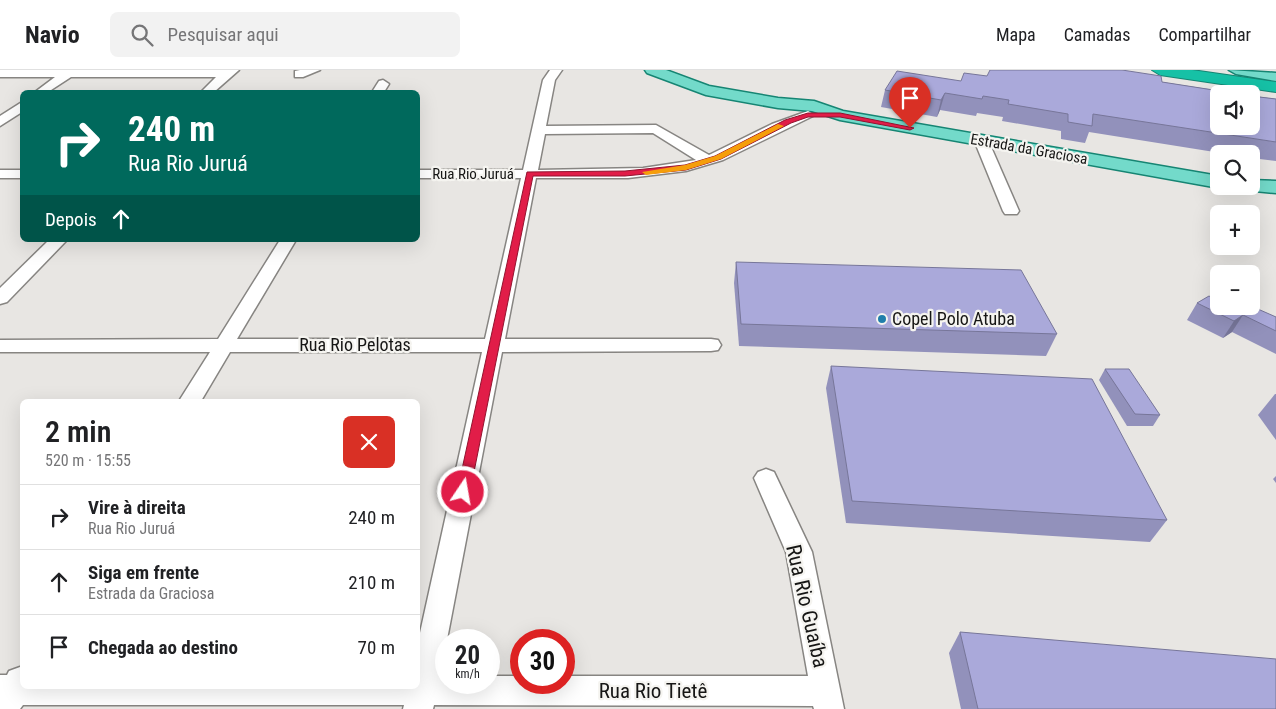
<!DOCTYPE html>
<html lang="pt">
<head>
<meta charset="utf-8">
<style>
  :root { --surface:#fff; --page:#f2f2f2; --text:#202124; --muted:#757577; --line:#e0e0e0 }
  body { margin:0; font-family:"Roboto Condensed",sans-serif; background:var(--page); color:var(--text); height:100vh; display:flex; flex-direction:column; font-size:19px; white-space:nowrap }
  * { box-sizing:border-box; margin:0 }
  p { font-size:16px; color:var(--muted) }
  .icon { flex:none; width:28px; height:28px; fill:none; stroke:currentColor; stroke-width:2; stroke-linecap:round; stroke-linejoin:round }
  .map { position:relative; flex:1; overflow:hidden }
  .drawer { position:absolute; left:20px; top:329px; width:400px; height:290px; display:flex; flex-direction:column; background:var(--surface); border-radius:8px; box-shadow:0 5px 20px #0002 }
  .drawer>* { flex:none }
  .banner { position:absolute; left:20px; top:20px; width:400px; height:152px; border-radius:8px; box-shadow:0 5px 20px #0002; background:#00695c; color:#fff; overflow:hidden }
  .fabs { position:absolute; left:1210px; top:15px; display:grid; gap:10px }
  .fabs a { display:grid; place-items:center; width:50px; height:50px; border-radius:8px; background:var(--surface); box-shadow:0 5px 20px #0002; font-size:25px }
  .speed { position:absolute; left:435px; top:559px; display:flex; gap:10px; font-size:25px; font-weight:700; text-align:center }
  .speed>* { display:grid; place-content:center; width:65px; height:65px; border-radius:50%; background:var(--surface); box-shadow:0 5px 20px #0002; line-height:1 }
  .speed small { font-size:12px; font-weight:400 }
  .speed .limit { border:8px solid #d22; background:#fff; color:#111 }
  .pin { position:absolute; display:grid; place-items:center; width:42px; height:42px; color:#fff; margin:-51px -21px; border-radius:50% 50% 50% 0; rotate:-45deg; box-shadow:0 0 5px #0007 }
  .pin .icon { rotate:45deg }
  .me { position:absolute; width:55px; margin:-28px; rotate:12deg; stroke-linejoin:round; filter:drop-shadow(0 0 4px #0008) }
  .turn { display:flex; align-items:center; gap:18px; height:105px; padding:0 25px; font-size:22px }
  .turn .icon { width:65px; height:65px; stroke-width:2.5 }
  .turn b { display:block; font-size:35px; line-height:42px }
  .then { display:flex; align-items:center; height:48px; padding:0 25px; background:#0003; gap:10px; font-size:19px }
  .round { display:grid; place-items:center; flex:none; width:52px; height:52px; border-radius:8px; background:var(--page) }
  .overview { display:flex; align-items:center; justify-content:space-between; height:85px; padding:0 25px }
  h1 { font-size:30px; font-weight:600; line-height:38px }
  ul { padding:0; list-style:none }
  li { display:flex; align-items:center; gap:15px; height:65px; padding:0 25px; border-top:1px solid var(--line) }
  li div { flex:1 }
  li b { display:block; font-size:19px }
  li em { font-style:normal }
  header { display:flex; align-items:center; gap:30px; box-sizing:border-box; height:70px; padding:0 25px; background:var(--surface); border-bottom:1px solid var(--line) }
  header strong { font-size:24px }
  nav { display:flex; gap:28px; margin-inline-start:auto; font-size:18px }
  .search { width:350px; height:45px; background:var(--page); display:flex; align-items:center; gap:12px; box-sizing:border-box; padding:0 18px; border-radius:8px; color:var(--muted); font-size:19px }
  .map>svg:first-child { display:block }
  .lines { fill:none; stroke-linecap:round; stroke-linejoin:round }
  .minor-casing { stroke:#878582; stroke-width:3 }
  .major-casing { stroke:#168573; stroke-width:3 }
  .highway-casing { stroke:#168573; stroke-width:2 }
  .minor { fill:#fff; fill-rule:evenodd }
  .major { fill:#73daca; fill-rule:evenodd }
  .highway { fill:#16c1a6; fill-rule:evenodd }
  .wall { fill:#9291bb }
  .shaded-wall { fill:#777699 }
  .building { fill:#aaa9da; stroke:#777699 }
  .route { fill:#e11d48; stroke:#92132f }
  .slow { fill:#f59e0b }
  .poi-dot { fill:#207eab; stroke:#f5f4f0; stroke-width:2 }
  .labels { text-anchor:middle; stroke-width:4.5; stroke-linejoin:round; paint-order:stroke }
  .far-street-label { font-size:15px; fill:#161615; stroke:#f5f4f0 }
  .poi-label { font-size:18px; fill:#161615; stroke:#f5f4f0; text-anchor:start }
  .street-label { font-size:18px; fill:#161615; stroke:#f5f4f0 }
  .near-street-label { font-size:21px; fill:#161615; stroke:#f5f4f0 }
</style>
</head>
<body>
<header>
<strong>Navio</strong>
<div class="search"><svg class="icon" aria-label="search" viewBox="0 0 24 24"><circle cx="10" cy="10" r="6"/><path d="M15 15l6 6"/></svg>Pesquisar aqui</div>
<nav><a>Mapa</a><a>Camadas</a><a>Compartilhar</a></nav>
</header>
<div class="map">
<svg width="1276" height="639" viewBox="0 0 1276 639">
  <rect width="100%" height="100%" fill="#e8e6e3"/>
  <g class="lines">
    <defs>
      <g id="minor">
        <path d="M0,0H239L214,22H201L216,7H71L48,22H35L55,7H0Z"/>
        <path d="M300,0H320L303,7H295V1Z"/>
        <path d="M550,0H562L555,10L546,56L656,55L709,85L772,54L808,41L815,45L723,90L686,101L628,108H536L505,269H711L718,270L721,275L718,280L711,281L502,282L440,606H446V612H489V606H521V612H564V606H808L786,482L754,408L758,402L766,399L774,402L812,482L844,639H814L813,636L434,635L433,639H403L404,635H23L20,639H0V605H7L9,601L20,597L22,598V616H418V572L482,282H230L201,331H179L210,282H0V270L218,269L280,170H296L237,269H485L521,108H418V100H523L543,10ZM653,63L696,90L643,98L538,100L545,64Z"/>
        <path d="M383,10L389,14L384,22H372L379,11Z"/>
        <path d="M22,32V42L0,56V46Z"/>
        <path d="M981,66L988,70L1019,141L1017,144H1005L1003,141L974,70Z"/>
        <rect x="0" y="100" width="22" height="8"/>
        <path d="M49,170H67L7,232L0,234V218Z"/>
      </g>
      <g id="major">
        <path d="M645,0H666L709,16L778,28L814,31L843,41L1219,106V116H1224L1219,118L840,50L812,41L778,38L706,25L647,3Z"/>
        <path d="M1229,0L1276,3V11L1236,4Z"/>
        <path d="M1251,110L1276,111V123L1244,120L1242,116H1251Z"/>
      </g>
      <path id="highway" d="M1152,0H1192L1276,12V22L1160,5Z"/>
    </defs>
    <!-- minor casing -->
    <use href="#minor" class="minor-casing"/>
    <!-- major casing -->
    <use href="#major" class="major-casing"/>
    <!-- highway casing -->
    <use href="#highway" class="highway-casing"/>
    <!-- minor -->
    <use href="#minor" class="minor"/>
    <!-- major -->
    <use href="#major" class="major"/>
    <!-- highway -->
    <use href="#highway" class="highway"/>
  </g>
  <!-- wall -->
  <g class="wall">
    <path d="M987,6L1162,12L1276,29V91L1251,88V84H1227L1089,62L1085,73L1061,69V61L1002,51L1003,47L977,43L976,46L940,40L937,47L881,37L885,20L961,11Z"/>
    <path d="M736,192L1057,264L1046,286L739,276L734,213Z"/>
    <path d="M1219,231L1276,247V284L1232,262L1223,268L1187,250L1197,233Z"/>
    <path d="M831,296L1167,450L1150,472L846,453L826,318Z"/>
    <path d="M1105,299L1160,345L1153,356H1127L1099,310Z"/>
    <path d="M1275,324H1276V370L1258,345Z"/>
    <path d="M1276,406V413L1273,409Z"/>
    <path d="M960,562L1276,639H961L949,583Z"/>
  </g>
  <!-- shaded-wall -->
  <g class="shaded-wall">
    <path d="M945,23L940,40L937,47L941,30Z"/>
    <path d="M1243,245L1232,262L1223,268L1234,251Z"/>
  </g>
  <!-- building -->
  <g class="building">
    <path d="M990,0H1122L1161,6L1162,12L1239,24H1219V56H1251V26L1276,29V72L1093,44L1092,56L1068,52V44L1008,34L1009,30L983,26L982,29L945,23L941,30L885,20L897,1L961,11L964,3L987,6Z"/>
    <path d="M736,192L1021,200L1057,264L741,254Z"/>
    <path d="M1209,226L1219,231V236H1251L1276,247V261L1243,245L1234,251L1197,233Z"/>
    <path d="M831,296L1092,309L1167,450L852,431Z"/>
    <path d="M1105,299H1129L1160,345L1135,344Z"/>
    <path d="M960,562L1276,589V639H978Z"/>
  </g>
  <!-- route -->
  <path class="route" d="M808,43H840L914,58L910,60L840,47H808L791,53L721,89L686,100L625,106H533L470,422L468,426H459L457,422L527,102L625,101L685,95L715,86L785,50Z"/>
  <!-- slow -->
  <path class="slow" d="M778,54L784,56L721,89L686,100L646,105L642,102L685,95L715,86Z"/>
  <!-- markers -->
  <circle class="poi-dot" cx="882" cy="249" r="5"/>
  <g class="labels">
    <!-- far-street labels -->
    <g class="far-street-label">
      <text transform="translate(1029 79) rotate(10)" y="5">Estrada da Graciosa</text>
      <text x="473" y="109">Rua Rio Juruá</text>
    </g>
    <!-- poi labels -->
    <g class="poi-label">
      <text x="892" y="255">Copel Polo Atuba</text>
    </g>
    <!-- street labels -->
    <g class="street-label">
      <text x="355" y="281">Rua Rio Pelotas</text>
    </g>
    <!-- near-street labels -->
    <g class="near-street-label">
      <text transform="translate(807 536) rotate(77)" y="7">Rua Rio Guaíba</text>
      <text x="653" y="628">Rua Rio Tietê</text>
    </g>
  </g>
</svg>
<div class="fabs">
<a><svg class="icon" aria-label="sound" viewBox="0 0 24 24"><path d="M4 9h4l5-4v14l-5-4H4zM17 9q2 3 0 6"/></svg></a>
<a><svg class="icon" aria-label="search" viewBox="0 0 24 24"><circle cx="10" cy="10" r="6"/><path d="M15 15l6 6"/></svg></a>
<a>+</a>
<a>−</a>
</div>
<div class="speed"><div>20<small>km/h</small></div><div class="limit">30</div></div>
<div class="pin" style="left:910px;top:58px;background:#d93025"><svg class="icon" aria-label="arrive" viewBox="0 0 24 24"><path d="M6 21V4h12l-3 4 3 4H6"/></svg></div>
<svg class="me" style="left:463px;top:422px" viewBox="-20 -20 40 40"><circle r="17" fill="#e11d48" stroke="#fff" stroke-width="3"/><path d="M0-11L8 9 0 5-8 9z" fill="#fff"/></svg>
<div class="banner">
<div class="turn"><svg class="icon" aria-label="right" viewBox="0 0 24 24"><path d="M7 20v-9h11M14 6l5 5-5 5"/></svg><div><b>240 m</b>Rua Rio Juruá</div></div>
<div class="then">Depois<svg class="icon" aria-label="ahead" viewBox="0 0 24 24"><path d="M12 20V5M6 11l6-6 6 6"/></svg></div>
</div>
<section class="drawer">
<div class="overview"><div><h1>2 min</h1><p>520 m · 15:55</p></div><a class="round" style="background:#d93025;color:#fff"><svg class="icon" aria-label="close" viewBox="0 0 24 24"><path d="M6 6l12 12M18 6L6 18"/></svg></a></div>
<ul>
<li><svg class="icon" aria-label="right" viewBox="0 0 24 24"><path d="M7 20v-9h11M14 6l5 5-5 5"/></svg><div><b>Vire à direita</b><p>Rua Rio Juruá</p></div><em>240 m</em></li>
<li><svg class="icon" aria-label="ahead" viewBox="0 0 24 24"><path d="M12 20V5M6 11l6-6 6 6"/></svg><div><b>Siga em frente</b><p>Estrada da Graciosa</p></div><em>210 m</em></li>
<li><svg class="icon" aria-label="arrive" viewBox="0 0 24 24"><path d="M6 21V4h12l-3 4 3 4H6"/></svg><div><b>Chegada ao destino</b></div><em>70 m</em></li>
</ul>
</section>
</div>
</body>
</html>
